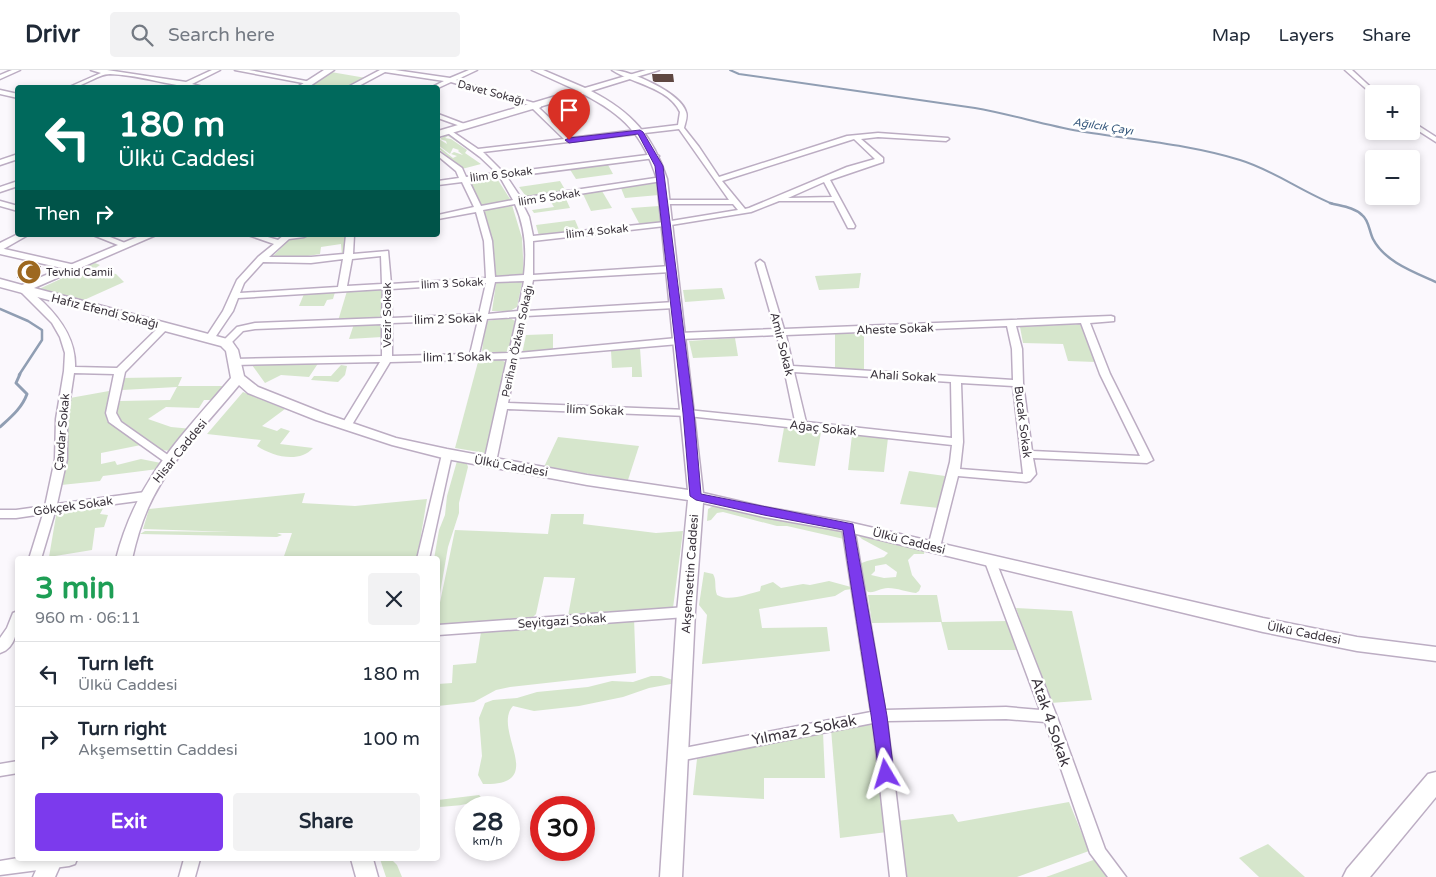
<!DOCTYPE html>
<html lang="en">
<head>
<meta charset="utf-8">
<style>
  :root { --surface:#fff; --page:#f2f2f3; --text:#1f2937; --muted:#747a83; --line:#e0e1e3; --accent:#7c3aed }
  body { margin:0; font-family:"Varela Round",sans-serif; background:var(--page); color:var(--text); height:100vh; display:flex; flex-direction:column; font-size:19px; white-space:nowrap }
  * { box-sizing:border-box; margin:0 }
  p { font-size:16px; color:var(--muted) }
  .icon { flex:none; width:28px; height:28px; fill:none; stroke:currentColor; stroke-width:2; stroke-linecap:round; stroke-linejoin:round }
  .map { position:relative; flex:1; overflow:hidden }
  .details { position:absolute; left:15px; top:486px; width:425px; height:305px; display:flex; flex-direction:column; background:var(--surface); border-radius:5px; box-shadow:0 2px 8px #0003 }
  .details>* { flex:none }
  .top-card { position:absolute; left:15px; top:15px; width:425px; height:152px; border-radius:5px; box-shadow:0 2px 8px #0003; background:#00695c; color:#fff; overflow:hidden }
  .buttons { position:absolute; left:1365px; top:15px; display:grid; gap:10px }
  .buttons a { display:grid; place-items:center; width:55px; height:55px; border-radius:5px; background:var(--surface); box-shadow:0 2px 8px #0003; font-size:25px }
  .speed { position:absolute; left:455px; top:726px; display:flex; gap:10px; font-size:25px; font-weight:700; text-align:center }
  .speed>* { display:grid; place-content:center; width:65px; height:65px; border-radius:50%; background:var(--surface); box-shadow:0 2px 8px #0003; line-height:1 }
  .speed small { font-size:12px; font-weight:400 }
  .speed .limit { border:8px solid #d22; background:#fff; color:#111 }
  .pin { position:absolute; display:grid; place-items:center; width:42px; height:42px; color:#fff; margin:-51px -21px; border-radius:50% 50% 50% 0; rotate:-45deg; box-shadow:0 0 5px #0007 }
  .pin .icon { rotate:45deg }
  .me { position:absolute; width:55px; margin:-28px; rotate:353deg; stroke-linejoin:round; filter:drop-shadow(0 0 4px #0008) }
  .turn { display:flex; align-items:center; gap:18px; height:105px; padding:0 20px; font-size:22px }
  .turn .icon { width:65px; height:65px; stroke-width:2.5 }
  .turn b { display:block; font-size:35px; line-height:42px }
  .then { display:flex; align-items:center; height:48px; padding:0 20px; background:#0003; gap:10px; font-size:19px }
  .round { display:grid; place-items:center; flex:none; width:52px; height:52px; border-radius:5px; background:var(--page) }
  .summary { display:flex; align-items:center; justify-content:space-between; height:85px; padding:0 20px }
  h1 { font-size:30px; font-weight:800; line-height:38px; color:#1e9e55 }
  .action { display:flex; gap:10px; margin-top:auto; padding:10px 20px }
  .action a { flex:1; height:58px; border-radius:5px; background:var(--accent); color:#fff; font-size:20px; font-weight:800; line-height:58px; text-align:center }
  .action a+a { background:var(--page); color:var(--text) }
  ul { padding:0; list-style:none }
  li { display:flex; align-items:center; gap:15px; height:65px; padding:0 20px; border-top:1px solid var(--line) }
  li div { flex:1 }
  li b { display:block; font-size:19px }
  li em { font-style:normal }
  header { display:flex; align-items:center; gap:30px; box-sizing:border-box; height:70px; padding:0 25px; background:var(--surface); border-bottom:1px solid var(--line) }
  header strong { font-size:24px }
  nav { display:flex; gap:28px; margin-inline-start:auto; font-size:18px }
  .search { width:350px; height:45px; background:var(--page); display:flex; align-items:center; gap:12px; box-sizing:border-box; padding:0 18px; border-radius:5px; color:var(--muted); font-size:19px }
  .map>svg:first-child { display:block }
  .green { fill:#d6e6cc; fill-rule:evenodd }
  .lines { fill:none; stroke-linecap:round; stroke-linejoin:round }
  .stream-far2 { stroke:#909eb3; stroke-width:2 }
  .stream-far1 { stroke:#909eb3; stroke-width:2.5 }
  .stream { stroke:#909eb3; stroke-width:3 }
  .building { fill:#5e4641 }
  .minor-casing { stroke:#bcadc3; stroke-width:3 }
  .tertiary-casing { stroke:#bcadc3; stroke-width:3 }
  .secondary-casing { stroke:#bcadc3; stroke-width:3 }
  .minor { fill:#fff; fill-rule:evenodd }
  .tertiary { fill:#fff; fill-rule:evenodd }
  .secondary { fill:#fff; fill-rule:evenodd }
  .route { fill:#7c3aed; stroke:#51269a }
  .labels { text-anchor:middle; stroke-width:5; stroke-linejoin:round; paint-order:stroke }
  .far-street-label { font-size:11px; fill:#3b343d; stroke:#fff }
  .far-water-label { font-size:11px; font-style:italic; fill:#33567b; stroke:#fff }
  .far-poi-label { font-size:11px; fill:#3b343d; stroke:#fff; text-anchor:start }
  .street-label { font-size:12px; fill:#3b343d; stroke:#fff }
  .near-street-label { font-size:15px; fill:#3b343d; stroke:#fff }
</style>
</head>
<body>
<header>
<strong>Drivr</strong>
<div class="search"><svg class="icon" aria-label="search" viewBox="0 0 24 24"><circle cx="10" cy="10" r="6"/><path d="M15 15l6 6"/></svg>Search here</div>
<nav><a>Map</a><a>Layers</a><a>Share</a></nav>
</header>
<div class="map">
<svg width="1436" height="807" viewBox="0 0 1436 807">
  <rect width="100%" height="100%" fill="#fbf8fd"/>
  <!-- green -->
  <g class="green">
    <path d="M331,2L366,8L346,17L304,18Z"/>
    <path d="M448,65L474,83L448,66L445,68L451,69L467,80L465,83L481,94L462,99L438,78V76L453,88L457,86L451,84L454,82L463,85L458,81L459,80L453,78L450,84L438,75L439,69L447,74L446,71L440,69L443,67H438Z"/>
    <path d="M607,93L613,104L576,109L569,98Z"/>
    <path d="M496,107L512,132L483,137L468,110Z"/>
    <path d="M560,111L567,123L528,129L519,117Z"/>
    <path d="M658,112L659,125L625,128L621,118Z"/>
    <path d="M602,121L612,138L591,141L583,124Z"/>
    <path d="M565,127L570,138L534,143L532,140L554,137L549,129Z"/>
    <path d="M512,135L522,168L524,205L496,208L493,172L484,140Z"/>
    <path d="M659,136L660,153L640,155L631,138Z"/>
    <path d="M575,150L580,162L539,166L536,155Z"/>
    <path d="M314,165H348L347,185L342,186L341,174L321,177L320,184L308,186L307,189L271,188L290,169Z"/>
    <path d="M95,193L100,195L94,199L116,204L124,212L84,230L39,219Z"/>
    <path d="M861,203L859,218L819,220L815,206Z"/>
    <path d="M516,211L522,213L517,237L510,241H492L496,213Z"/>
    <path d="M722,218L725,229L685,232L683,220Z"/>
    <path d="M383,219L382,248L338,251L347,221Z"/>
    <path d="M335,222L333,229L327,230L324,236H299L304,224Z"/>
    <path d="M510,248L515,251L509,280C502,286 490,286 482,281L486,251Z"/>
    <path d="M383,253L382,267L349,269L354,254Z"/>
    <path d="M1083,254L1096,292L1068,291L1063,274L1023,273L1020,257Z"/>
    <path d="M864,263V300L835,299V264Z"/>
    <path d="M553,264V281L522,284L526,265Z"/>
    <path d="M735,268L738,286L693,288L689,271Z"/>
    <path d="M640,278L642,307H632V297L612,298L611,281Z"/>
    <path d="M481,289H500L505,292V295L496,341L485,383L455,378L478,292Z"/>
    <path d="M319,292L309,307L281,305L265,313L252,295L259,293Z"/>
    <path d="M341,295L347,296L345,305L338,312L311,310L314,306H331Z"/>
    <path d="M182,307L178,316H224L215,330H204L199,338L166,337L148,349L171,357L192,359L171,381L162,380L116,347V343L120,331L170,330L177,317L122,320L121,308Z"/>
    <path d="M109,321L106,342L107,351L141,375L101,383V394L115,391L117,395L141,389L161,393L158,399L103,406L100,411L61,415L70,328Z"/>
    <path d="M243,322L285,339L262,356L277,361L281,358L290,361L280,374L313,378C299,394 272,386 257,376L261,370L207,364Z"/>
    <path d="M784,358L821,362L815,396L778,392Z"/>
    <path d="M852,365L888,368L884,402L848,400Z"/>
    <path d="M558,367L639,376L628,410L544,397Z"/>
    <path d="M457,391H466L468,397L459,433V443L448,477L438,535V489H434L439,460L445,445L447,426Z"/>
    <path d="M909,401L945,406L939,438L900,434Z"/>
    <path d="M305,423L302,433L355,436L427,429L417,489H283L292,463H277L282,465L277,467L140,464L145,461L232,462L143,459L149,439Z"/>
    <path d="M106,433L100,444L108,445L104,457L95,458L92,480L49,487L57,440Z"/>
    <path d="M713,436L846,459L844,469L787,456H777L723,442L717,443L711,450L707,451L708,439Z"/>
    <path d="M551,444H584L583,454L656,463L683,461L673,538L568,546L575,508L544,507L536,544L531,549L438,554V542L455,460L548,464Z"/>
    <path d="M860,464L925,480L924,484H914L908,490L912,505L921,516L919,521L916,523C906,522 898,518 888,518C880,518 876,523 868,522L862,515L859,494L867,491L884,487L888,483L862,469L859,466ZM886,494L897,502L896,507L884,508L871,505L875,501V496Z"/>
    <path d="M704,502L713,504C717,511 714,517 717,525C730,532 747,524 760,521L761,516L773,512L781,518L803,514L810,515L829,511L851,517L852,519L845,520L835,526L759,539L762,558L827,557L830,581L702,594L707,545L699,535Z"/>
    <path d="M868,525H937L942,552L1009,551L1019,580H948L941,552L872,553Z"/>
    <path d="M1016,538L1072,541L1092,630L1050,633Z"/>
    <path d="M634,548L636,603L510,617L496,620L474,632L438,636V614L452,613L453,595L476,593L481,562Z"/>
    <path d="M651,606H661L673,610L671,614L649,618L623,627L579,636L534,641L513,636C491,660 550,716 483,714L478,705L482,686L479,648L485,633L493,630L517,628L537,622L588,617L612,611L633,612Z"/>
    <path d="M877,652L887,762L840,768L831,659Z"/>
    <path d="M823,662L825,708H764V729L693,725L697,689Z"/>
    <path d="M479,725L482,728C469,736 451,736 438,737V730Z"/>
    <path d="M1069,732L1089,781L1017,807H906L897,751L953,744L958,752Z"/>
    <path d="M1268,774L1305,807H1259L1239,788Z"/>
    <path d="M380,789H391L397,795L402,807H386Z"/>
    <path d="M1096,789L1111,807H1046Z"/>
  </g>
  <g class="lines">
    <!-- stream-far2 -->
    <path class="stream-far2" d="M730,0L739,4L975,38C1010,44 1044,55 1079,61C1133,70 1188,74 1240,90C1273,100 1301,121 1333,134"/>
    <!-- stream-far1 -->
    <g class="stream-far1">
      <path d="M1330,133C1340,136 1354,137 1362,145C1369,150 1369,161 1373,169C1385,192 1414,202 1436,212"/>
      <path d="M0,239L28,251L42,260V270L19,305"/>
    </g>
    <!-- stream -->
    <path class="stream" d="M0,357C11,347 22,338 27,324L16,313L20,304"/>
  </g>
  <!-- building -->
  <g class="building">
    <path d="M652,4H673L674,12H655L653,11Z"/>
    <path d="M38,194L37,196H41L37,205L17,208L21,198Z"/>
  </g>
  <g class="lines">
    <defs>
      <g id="minor">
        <path d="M12,0H20L0,9V5Z"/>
        <path d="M91,0H107L186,12L212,0H220L192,14L206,18C174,18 143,5 110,4C97,4 83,18 67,18L101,3Z"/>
        <path d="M235,0H249L311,12L308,14Z"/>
        <path d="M380,0H395L450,8L469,0H477L456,10L541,35V37L539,38L571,68L678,55L680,42C668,17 633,14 612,0C630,0 681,23 686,42C688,47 685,53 684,58L699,77L719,107L847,66L878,63L948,68L949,69L946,71L878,67L861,69L883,88V92L830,110L855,156L854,158H848L834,131H779L751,142L665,156L533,171V205L671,196L675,199L671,202L533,210L527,241L675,232L680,235L675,238L526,246L518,283L677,268L674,266L679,263L775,259L756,193L760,190L764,193L784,259L1111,246L1114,247V251L1090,253L1110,304L1153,390L1147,393L1033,388L1036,404L1030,411L1026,412L958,406L940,477L938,480H930L928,477L950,392L952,375L688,346L507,339L496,392L490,395L484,392L507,289L390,292L350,358H342L341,356L380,292L234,295L229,292L234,289L382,286V254L255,259L243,261L229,275H223L221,273L237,257L255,253L382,248L383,219L238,228L233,241L214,269H208L206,267L223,241L237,210L258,187L274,174L248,165H261L278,170L284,165H308L304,167L289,169L269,187H311L344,184L346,165H354L353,184L388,181L391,214L486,208L484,171L476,142L438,149V145L474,137L462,112L438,115V111L459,108L456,101L438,86V81L462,98L466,107L497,103L480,87L445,61L450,60L478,79L564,69L532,38V36L451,12L438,18H430L444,11L385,2L355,18H346ZM679,59L729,130H661V134H733L738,140L665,152L533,166L529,147L522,133L662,111L666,109L662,107L521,128L507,107L655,88L659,86L655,84L504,103L483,82ZM854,69L875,89L847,97L749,138L745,139L722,111ZM500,107L513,130L481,136L469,111ZM824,112L832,127L788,128ZM515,134C525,157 527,180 524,205L495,207L492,171L483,140ZM381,186L382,214L347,216L352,189ZM343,189L338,217L240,223L244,213L263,192L311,193ZM524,211L518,241L488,244L495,212ZM486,213L479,244L392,248L391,219ZM517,247L509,283L479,284L487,249ZM478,250L470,284L392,286V253ZM1081,253L1100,304L1140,386L1032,381L1023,313L1022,279L1016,256ZM1007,256L1012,279L1013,310L793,296L786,265ZM777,265L795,351L688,340L508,333L517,288L679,274L684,271L681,269ZM794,302L951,312L952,368L806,352ZM961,313L1013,316L1023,404L960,399L963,372Z"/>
        <path d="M1345,0H1352L1378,24L1373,25Z"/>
        <path d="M0,20L18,24V28L0,24Z"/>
        <path d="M438,44L467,55L468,56L463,57L438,48Z"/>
        <path d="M1411,51L1436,67V72L1411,56Z"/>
        <path d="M18,84V89L0,95V90Z"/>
        <path d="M18,111V116L0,122V117Z"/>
        <path d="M0,131L18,136V141L0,136Z"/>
        <path d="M93,165H105L130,175L126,177H123Z"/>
        <path d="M0,178L75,195L79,198L75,201L0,184Z"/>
        <path d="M23,216C30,219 36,226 42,231C61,249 76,270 75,297L117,298L162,254L165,253L170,256L125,302L116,343L121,352L175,390L169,393L165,392L109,352L106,343L114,304L74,303L67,349V389L57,434L145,422L151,426L145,430L55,442L41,489H29L43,444L16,448H0V440H16L45,436L55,389L56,349L64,301L65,283L60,267L52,253L20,221L19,219Z"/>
        <path d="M447,381L452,384L429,489H417L442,384Z"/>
        <path d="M848,453L854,457L885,640L1006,637L1040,640L985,492L987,489H995L1057,647L1105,779L1126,807H1108L1090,783L1045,652L1006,649L887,651L906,807H890L873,653L679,691L674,689L672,685L674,681L679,679L871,642L842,457Z"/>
        <path d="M686,537L691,539L693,542L691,545L686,547L438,565V555Z"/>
        <path d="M18,541C18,556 17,578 0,583V568L7,558L13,543Z"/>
        <path d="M18,691V703L0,706V694Z"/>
        <path d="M18,788V789H77L75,794L69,796L0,805V791Z"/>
        <path d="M184,789H200L195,807H179Z"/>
      </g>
      <g id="tertiary">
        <path d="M324,0H334L307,18H296Z"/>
        <path d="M532,0H543L585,18L646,0H659L591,21C632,42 653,66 667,109L703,423L764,437L848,452L1263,548L1357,567L1436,577V591L1357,581L1263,562L848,462L764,447L703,433L695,542L682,807H660L677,542L688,430L587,415L447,389L392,375L316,350L248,323L239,315C207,354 169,391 148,438C141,454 136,471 132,489H116C136,410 180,368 231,308L226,281L221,276L0,217V209L22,215L142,165H156L34,218L231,270L238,280L244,306L258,317L326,344L396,368L447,379L587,405L688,420L657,109C643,65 624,45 583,24L438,67V61L576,20Z"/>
        <path d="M18,164L28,165L0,181V173Z"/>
        <path d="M41,789H63L55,807H33Z"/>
        <path d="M351,789H373L378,807H356Z"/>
      </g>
      <path id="secondary" d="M1436,702V727L1370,807H1343L1347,799L1428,704Z"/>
    </defs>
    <!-- minor casing -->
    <use href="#minor" class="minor-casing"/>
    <!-- tertiary casing -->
    <use href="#tertiary" class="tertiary-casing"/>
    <!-- secondary casing -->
    <use href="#secondary" class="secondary-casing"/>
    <!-- minor -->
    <use href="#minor" class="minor"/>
    <!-- tertiary -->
    <use href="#tertiary" class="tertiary"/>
    <!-- secondary -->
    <use href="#secondary" class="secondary"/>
  </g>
  <!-- route -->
  <path class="route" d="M640,60L643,62L663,96L694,343L701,424L853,454L887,646L894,704L892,708L886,710L881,708L879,704C869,622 854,541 843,460L764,445L696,430L690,426L683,343L655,96L638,64L569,73L565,70L569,68Z"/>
  <!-- icons -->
  <defs>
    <symbol id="mosque-disc" viewBox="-11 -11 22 22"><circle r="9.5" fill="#9d6820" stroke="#fff"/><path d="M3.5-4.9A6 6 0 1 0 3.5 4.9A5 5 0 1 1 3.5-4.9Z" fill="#fff"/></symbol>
  </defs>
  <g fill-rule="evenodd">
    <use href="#mosque-disc" x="15" y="188" width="28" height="28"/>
  </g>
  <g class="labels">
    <!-- far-street labels -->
    <g class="far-street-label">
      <text transform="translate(491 22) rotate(15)" y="4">Davet Sokağı</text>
      <text transform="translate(501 104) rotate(-7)" y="4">İlim 6 Sokak</text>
      <text transform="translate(549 127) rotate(-9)" y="4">İlim 5 Sokak</text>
      <text transform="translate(597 161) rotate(-6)" y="4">İlim 4 Sokak</text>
      <text transform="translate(452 213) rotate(-3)" y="4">İlim 3 Sokak</text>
      <text transform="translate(517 271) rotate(-78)" y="4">Perihan Özkan Sokağı</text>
    </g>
    <!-- far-water labels -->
    <g class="far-water-label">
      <text transform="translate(1103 56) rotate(9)" y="4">Ağılcık Çayı</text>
    </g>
    <!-- far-poi labels -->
    <g class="far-poi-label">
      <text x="46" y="206">Tevhid Camii</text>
    </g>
    <!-- street labels -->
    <g class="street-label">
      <text transform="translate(105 241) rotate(14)" y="4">Hafız Efendi Sokağı</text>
      <text transform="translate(387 245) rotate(-90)" y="4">Vezir Sokak</text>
      <text transform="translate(448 249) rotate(-2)" y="4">İlim 2 Sokak</text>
      <text transform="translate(895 259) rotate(-2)" y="4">Aheste Sokak</text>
      <text transform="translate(782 274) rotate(76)" y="4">Amir Sokak</text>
      <text transform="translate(457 287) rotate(-1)" y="4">İlim 1 Sokak</text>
      <text transform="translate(903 306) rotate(3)" y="4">Ahali Sokak</text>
      <text transform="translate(595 340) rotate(2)" y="4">İlim Sokak</text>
      <text transform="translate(1023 352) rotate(83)" y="4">Bucak Sokak</text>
      <text transform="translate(823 358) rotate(6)" y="4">Ağaç Sokak</text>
      <text transform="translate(62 362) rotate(-85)" y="4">Çavdar Sokak</text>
      <text transform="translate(180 381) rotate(-51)" y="4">Hisar Caddesi</text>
      <text transform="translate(511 396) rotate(10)" y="4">Ülkü Caddesi</text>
      <text transform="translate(73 436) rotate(-8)" y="4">Gökçek Sokak</text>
      <text transform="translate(909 471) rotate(14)" y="4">Ülkü Caddesi</text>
      <text transform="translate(690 504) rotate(-86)" y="4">Akşemsettin Caddesi</text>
      <text transform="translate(562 551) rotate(-4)" y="4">Seyitgazi Sokak</text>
      <text transform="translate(1304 563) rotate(11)" y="4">Ülkü Caddesi</text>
    </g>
    <!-- near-street labels -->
    <g class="near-street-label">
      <text transform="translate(1051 652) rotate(71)" y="5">Atak 4 Sokak</text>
      <text transform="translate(804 660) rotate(-11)" y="5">Yılmaz 2 Sokak</text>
    </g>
  </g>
</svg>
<div class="buttons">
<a>+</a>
<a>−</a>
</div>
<div class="speed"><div>28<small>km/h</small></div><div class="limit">30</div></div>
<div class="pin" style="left:569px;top:70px;background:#d93025"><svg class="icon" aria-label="arrive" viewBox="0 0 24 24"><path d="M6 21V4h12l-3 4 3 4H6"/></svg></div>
<svg class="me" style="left:886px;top:704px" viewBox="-20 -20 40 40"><path d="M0-17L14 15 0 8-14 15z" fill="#7c3aed" stroke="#fff" stroke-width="4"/></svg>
<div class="top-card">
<div class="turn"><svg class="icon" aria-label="left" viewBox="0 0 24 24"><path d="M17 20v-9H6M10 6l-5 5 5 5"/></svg><div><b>180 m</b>Ülkü Caddesi</div></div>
<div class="then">Then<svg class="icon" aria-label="right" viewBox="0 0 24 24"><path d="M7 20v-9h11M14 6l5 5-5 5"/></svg></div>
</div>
<section class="details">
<div class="summary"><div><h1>3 min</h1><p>960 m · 06:11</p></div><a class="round"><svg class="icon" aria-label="close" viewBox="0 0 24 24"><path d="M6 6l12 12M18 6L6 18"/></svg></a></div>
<ul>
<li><svg class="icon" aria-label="left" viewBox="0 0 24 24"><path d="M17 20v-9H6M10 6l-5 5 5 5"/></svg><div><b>Turn left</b><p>Ülkü Caddesi</p></div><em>180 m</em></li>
<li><svg class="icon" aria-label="right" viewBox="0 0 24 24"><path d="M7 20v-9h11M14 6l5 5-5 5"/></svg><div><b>Turn right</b><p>Akşemsettin Caddesi</p></div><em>100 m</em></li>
</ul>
<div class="action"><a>Exit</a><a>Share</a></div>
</section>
</div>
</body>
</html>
